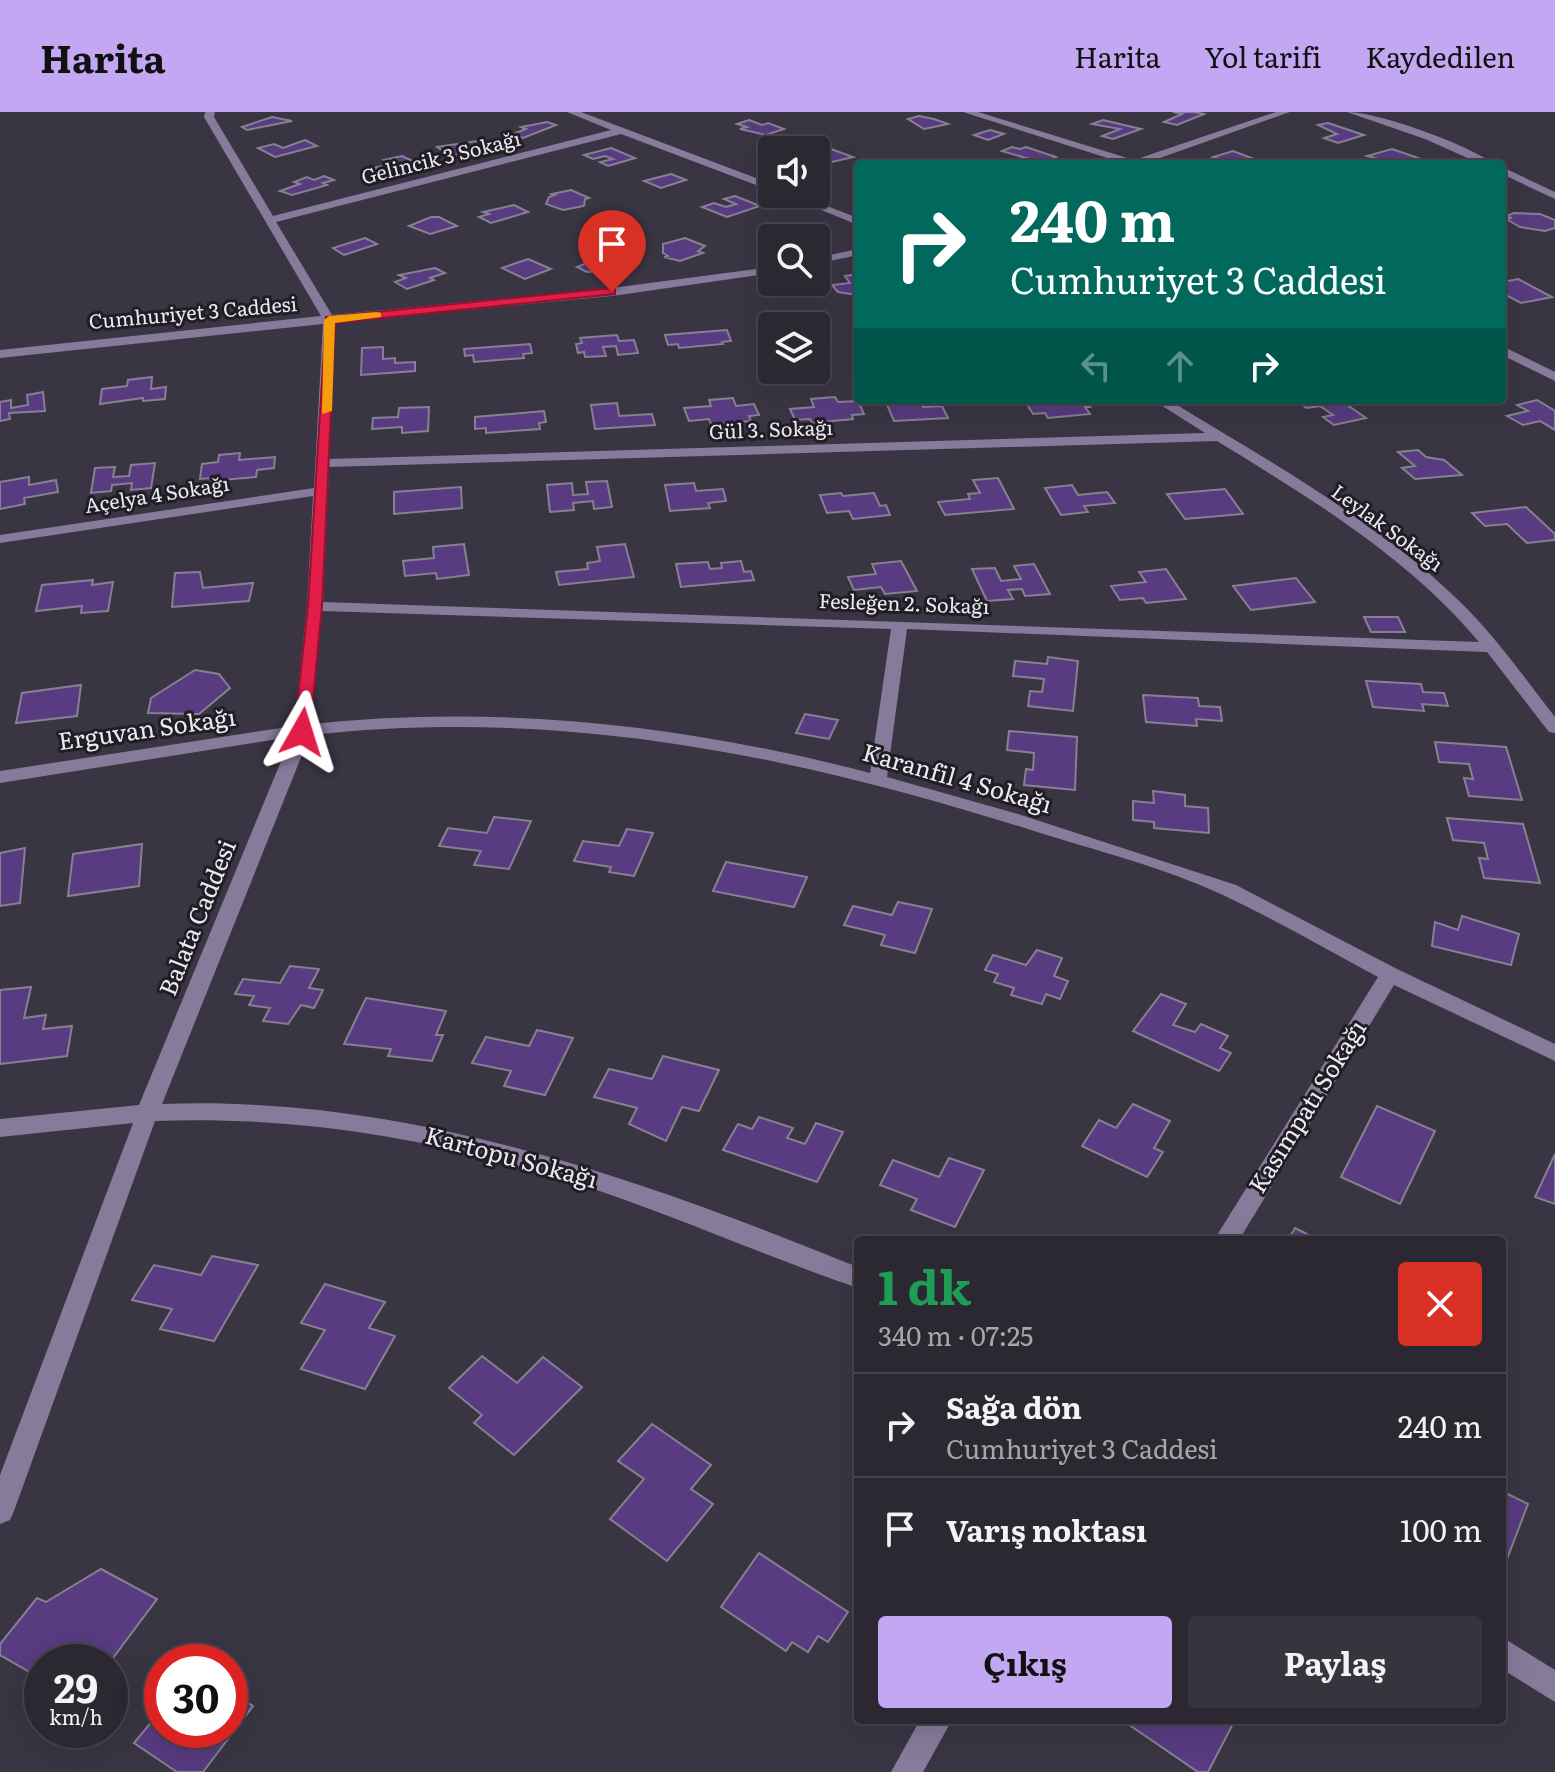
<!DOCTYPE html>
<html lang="tr">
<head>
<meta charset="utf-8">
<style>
  :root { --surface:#2c2832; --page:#38343e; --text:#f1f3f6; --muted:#a6a6ac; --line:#48444d; --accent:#c3a7f2 }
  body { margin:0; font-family:Literata,serif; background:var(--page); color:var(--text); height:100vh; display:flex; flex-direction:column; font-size:30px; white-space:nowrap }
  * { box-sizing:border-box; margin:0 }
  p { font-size:26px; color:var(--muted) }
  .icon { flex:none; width:44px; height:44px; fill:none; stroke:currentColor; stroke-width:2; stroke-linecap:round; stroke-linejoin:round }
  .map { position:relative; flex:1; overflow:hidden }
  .side { position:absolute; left:854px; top:1124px; width:652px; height:488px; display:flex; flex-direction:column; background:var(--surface); border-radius:8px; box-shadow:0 8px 32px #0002,0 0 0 2px var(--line) }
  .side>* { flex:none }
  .top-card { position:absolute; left:854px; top:48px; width:652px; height:244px; border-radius:8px; box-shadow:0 8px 32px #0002,0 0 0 2px var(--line); background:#00695c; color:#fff; overflow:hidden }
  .buttons { position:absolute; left:758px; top:24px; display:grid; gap:16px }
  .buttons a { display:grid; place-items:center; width:72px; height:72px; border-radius:8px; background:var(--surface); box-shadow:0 8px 32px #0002,0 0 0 2px var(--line); font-size:40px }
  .speed { position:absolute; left:24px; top:1532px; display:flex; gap:16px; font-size:40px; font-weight:700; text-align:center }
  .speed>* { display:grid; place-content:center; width:104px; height:104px; border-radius:50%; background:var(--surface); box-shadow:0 8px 32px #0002,0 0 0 2px var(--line); line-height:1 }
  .speed small { font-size:20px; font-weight:400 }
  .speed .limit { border:12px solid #d22; background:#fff; color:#111 }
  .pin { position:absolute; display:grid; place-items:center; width:68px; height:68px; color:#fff; margin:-82px -34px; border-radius:50% 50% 50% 0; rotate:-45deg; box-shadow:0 0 8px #0007 }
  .pin .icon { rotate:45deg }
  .me { position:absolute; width:88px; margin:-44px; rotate:6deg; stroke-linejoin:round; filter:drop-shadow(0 0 6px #0008) }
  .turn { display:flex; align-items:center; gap:28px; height:168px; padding:0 24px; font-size:36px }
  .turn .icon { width:104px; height:104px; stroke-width:2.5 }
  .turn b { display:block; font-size:56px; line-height:68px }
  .lanes { display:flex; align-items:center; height:76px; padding:0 24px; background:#0003; justify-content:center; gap:40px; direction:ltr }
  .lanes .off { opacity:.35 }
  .round { display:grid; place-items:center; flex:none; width:84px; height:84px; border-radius:8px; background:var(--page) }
  .headline { display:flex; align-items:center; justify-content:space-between; height:136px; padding:0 24px }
  h1 { font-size:48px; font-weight:700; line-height:60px; color:#1e9e55 }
  .cta { display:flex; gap:16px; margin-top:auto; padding:16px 24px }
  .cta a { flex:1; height:92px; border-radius:8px; background:var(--accent); color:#111; font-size:32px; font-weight:700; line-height:92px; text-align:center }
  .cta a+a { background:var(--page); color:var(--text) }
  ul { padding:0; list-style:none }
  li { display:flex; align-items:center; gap:24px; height:104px; padding:0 24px; border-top:2px solid var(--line) }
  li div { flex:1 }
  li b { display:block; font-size:30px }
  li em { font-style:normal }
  header { display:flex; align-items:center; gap:48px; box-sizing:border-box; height:112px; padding:0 40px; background:var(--accent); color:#111 }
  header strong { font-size:38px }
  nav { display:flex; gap:44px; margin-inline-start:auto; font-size:28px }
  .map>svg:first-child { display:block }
  .building { fill:#583b80; stroke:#868191; stroke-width:2 }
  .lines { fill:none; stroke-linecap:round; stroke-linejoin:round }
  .minor { fill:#877b9c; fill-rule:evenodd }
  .route { fill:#e11d48; stroke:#92132f; stroke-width:2 }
  .slow { fill:#f59e0b }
  .labels { text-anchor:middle; stroke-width:6; stroke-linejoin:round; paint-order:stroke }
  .far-street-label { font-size:20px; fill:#ece9f2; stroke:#201e24 }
  .street-label { font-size:24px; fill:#ece9f2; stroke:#201e24 }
</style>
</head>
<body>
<header>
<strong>Harita</strong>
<nav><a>Harita</a><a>Yol tarifi</a><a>Kaydedilen</a></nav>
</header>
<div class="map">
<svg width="1555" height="1660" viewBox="0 0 1555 1660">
  <rect width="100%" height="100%" fill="#3a3543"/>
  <!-- building -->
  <g class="building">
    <path d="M1173,0H1195L1204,2L1177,13L1164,10L1182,2Z"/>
    <path d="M919,4L934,7L948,12L924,17L908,7Z"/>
    <path d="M272,5L292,9L247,18L242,15Z"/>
    <path d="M749,8L762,13L768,11L784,17L766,23L740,17L747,15L737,12Z"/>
    <path d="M1103,8L1141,17L1113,27L1102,24L1120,17L1092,12Z"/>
    <path d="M547,10L556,13L523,26L513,22L526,17L521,15Z"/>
    <path d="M1328,11L1364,23L1338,31L1324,26L1337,22L1318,13Z"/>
    <path d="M990,18L1004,22L988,28L974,23Z"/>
    <path d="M305,28L317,34L275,45L258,36L274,32L283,36Z"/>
    <path d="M478,29L487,33L451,45L437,35Z"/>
    <path d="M1012,35L1020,37L1026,35L1056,45L1043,51L1002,39Z"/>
    <path d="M611,36L635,46L608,54L600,50L613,47L605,44L593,47L584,43Z"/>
    <path d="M828,36L853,45L832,50L816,47V41Z"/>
    <path d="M1392,37L1418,46L1397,52L1367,44Z"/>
    <path d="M1233,39L1267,52H1233L1213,45Z"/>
    <path d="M402,44L421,53L383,61L374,56L391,52L384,48Z"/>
    <path d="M671,62L686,68L661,76L644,69Z"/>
    <path d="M324,64L334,68L323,71L327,73L292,83L280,79L300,72L294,70L307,65L314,68Z"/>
    <path d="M571,78L589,86L585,87L584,94L563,98L546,92L549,85L555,83L552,82Z"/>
    <path d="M735,84L760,94L727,105L702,95L714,91L726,95L736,92L724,87Z"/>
    <path d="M514,93L528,100L491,111L479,105L489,102L483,100Z"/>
    <path d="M1514,101L1540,102L1555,108V116L1545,119L1520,115L1505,106H1512L1506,104Z"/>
    <path d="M431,105H439L457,114L430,122L409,114Z"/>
    <path d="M798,113L818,121L805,126L766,124Z"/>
    <path d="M365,126L377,132L344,143L333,136Z"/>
    <path d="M685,126L705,134L698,139L703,141L680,149L664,145L668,144L663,141V132Z"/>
    <path d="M617,140L633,147L600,159L587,160L577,155L592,149L585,146Z"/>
    <path d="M528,147L551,157L525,167L502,156Z"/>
    <path d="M435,156L445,161L430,166L434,168L407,177L395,170L406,166L399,163Z"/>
    <path d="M858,162V183L838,180L832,173L850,171L845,164Z"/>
    <path d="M1518,167L1552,185L1521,191L1502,181V170Z"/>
    <path d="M789,206L792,214H772V227L765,228L757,209Z"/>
    <path d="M727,218L731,229L722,230L723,232L679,236L678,232L668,233L665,223Z"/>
    <path d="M617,223L619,229L634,228L638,241L618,243L616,234L603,235L606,244L585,245L584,240L578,241L576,232L582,231L580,226Z"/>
    <path d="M530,232L532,241L523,242L524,246L474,250L473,243L465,244L464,237Z"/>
    <path d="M383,235V247L395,246V251L415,250V259L361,263L362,236Z"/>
    <path d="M152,265L151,277L166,275L165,287L143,289V286L100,292L102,277L127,274L128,268Z"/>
    <path d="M43,280L45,299L9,301L10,307L0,309V290L11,288V296L28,293L27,283Z"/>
    <path d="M835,285L838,290L858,289L864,302L852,303L853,307L812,311L810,307L795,308L790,297L814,295L811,287Z"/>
    <path d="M733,286L736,294L754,292L759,303L749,304L751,309L711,312L709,307L689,309L684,296L711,294L709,288Z"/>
    <path d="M885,288H920L923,295L942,294L948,306L894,309Z"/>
    <path d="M1086,288L1090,295H1085L1090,302L1048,306L1045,301L1033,302L1026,291Z"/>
    <path d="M1295,288H1340L1366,306L1334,313L1323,305L1333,303L1320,294L1307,296Z"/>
    <path d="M1537,288L1555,299V318L1540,309L1523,313L1507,304L1528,299L1517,293Z"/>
    <path d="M617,291L619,304L652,302L655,313L595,317L591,293Z"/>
    <path d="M429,295L428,319L402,321V315L372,317L373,306L398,305L399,296Z"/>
    <path d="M544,299L546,310L539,311L540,317L486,321V316L475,317V305Z"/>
    <path d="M1418,338L1426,345L1444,348L1462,363L1415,367L1402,356L1415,354L1398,340Z"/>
    <path d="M240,341L239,348L275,345L274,356L257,358L256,365L211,369V366L200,367L202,352L218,350L219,343Z"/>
    <path d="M155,351L151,376L131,378L132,371L112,373L111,379L91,381L95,356L115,355L113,365L129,364L131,353Z"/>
    <path d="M29,365V373L56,368L58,380L24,386L25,392L0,397V370Z"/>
    <path d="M998,366L1014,397L945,403L938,390L970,387L968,382L980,381L973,368Z"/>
    <path d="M607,369L612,395L594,397L593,389L573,391L574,398L550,400L547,373L572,371L573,383L588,382L586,370Z"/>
    <path d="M694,371L696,379L723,377L726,389L708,391L710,396L670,399L665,373Z"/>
    <path d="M1072,373L1078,383L1107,380L1115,391L1084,394L1088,400L1061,403L1045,376Z"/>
    <path d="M461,375L462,396L394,402V380Z"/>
    <path d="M1225,377L1243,402L1185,407L1167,382Z"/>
    <path d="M841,381L843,384L874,381L880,394L886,393L890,403L853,407L849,399L827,401L820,383Z"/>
    <path d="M1526,395L1555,422V428L1527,431L1507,412L1485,414L1472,401Z"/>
    <path d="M464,432L469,463L437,467L436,461L405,464L403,449L434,446L433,435Z"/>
    <path d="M625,432L634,465L559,473L556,460L588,457L587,451L600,449L597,435Z"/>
    <path d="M741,449L744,460L751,459L754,468L681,475L676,452L708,450L710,457L722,456L721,451Z"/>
    <path d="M901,449L917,479L885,482L881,475L854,478L848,465L876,462L872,452Z"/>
    <path d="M1034,452L1050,482L1025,484L1022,477L1008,478L1013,487L987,489L972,457L995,456L1001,469L1021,467L1014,454Z"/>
    <path d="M1166,457L1186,487L1146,491L1143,486L1120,488L1111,474L1146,470L1139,460Z"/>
    <path d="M200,460L203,476L253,471L249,489L172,495L175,461Z"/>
    <path d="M1296,466L1315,490L1251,498L1233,474Z"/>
    <path d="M93,468L92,473L113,470L108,499L81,501L82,494L36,499L42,473Z"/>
    <path d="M1364,505H1398L1405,520H1371Z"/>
    <path d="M1048,545L1078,549L1073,599L1028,594L1030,579L1042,580L1044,567L1013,564L1015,549L1047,552Z"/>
    <path d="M195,558L219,562L230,576L199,602L148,601L151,586Z"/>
    <path d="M1366,569L1421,572L1423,580L1444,581L1448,594L1422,592L1424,599L1373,595Z"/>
    <path d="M81,573L77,604L16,611L22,581Z"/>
    <path d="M1143,583L1198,586L1199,594L1220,595L1222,609L1196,607L1197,614L1146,610Z"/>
    <path d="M805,602L838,608L829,627L796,621Z"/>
    <path d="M1009,619L1077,625L1075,678L1024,673L1026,657L1033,658L1034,641L1007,638Z"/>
    <path d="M1435,630L1506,635L1522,688L1469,684L1464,666L1473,667L1469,652L1439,650Z"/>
    <path d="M1153,679L1185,683V694L1208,696L1209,721L1154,716V710L1133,708V689L1154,691Z"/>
    <path d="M494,705L531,709L509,757L474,753L481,739L439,734L448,716L487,721Z"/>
    <path d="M1447,706L1523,712L1540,771L1484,766L1479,746L1488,747L1484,731L1453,728Z"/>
    <path d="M627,717L653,721L634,764L609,760L611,755L574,749L583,729L619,734Z"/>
    <path d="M142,732L139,774L68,784L73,742Z"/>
    <path d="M25,736L20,791L0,794V741Z"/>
    <path d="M726,750L807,765L794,795L713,779Z"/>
    <path d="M898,790L932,797L915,841L881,833L885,823L844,813L853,794L892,803Z"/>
    <path d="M1462,804L1519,822L1511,853L1432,834L1435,810L1458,818Z"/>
    <path d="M1037,838L1062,846L1054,864L1068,869L1060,887L1046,882L1042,892L1011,883L1014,876L994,870L998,862L985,858L993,843L1026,853Z"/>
    <path d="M290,854L319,857L309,876L323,878L314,896L301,893L288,912L263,909L270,896L249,893L254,884L235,882L243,867L280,871Z"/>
    <path d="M31,875L24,906L46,903L43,917L72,914L67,944L0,952V878Z"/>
    <path d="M1161,882L1186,892L1173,913L1195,920L1201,912L1228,924L1220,936L1231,941L1219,959L1133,919Z"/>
    <path d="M366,886L446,899L436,923H443L432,949L388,944L391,937L344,932Z"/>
    <path d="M537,918L573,926L545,983L504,974L511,959L472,951L486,925L529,934Z"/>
    <path d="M663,944L719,958L699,999L682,995L666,1029L629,1012L637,996L594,985L609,957L652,967Z"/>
    <path d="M1133,992L1170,1009L1154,1036L1163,1040L1147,1065L1082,1034L1099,1008L1116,1016Z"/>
    <path d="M1377,994L1435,1019L1400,1092L1341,1065Z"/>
    <path d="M759,1005L793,1016L787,1026L805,1032L816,1011L843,1020L817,1070L723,1038L738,1012L752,1017Z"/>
    <path d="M1555,1042V1092L1535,1085Z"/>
    <path d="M949,1046L984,1058L955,1115L911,1098L917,1087L880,1073L893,1048L939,1065Z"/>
    <path d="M1295,1116L1319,1128H1288Z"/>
    <path d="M212,1144L258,1153L214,1229L160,1217L172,1197L132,1188L154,1153L201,1163Z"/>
    <path d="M325,1172L385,1190L369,1216L395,1224L365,1277L301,1257L325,1218L301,1211Z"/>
    <path d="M482,1244L517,1271L543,1245L582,1275L514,1343L474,1311L482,1303L449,1276Z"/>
    <path d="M652,1312L711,1353L691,1377L713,1392L667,1449L610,1407L644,1367L618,1349Z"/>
    <path d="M1502,1379L1528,1392L1504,1455L1502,1454Z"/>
    <path d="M759,1441L848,1500L828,1530L818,1524L808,1540L792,1530L786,1539L721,1495Z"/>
    <path d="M101,1457L157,1487L110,1550H42V1567L0,1543V1532L37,1486L46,1490Z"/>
    <path d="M230,1579L253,1594L203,1660H177L134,1631L162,1597V1618H230Z"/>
    <path d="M1122,1608H1235L1208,1660H1198Z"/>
  </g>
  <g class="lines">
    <!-- minor -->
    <g class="minor">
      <path d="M205,0H215L214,5L273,104L611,18L567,0H581L772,72V79L621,22L276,110L332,203L612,176L772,155V161L612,184L335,210L329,347L1205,321L1153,288H1169C1268,349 1373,406 1457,487C1494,522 1523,564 1555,605V621L1549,620L1487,540L907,517L887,665L1018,702L1236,773L1397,857L1555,932V949L1394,873L1239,1128H1214L1378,865C1326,837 1276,808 1223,783C1163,755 1097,739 1034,719C793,643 563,595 310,623L162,992C402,983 630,1063 850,1152L858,1155V1176C776,1148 696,1113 614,1084C465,1032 314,1003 155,1009L14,1399L10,1408L0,1412V1363L133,1011L0,1025V1007L139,993L291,625L0,671V659L294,614L307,494L313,384L0,431V423L314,376L323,212L0,246V238L321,204L204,5ZM1217,329C1310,386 1408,445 1479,530L323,490L329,355ZM322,499L891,517L870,661C686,613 501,592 311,612Z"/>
      <path d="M963,0H978L1134,48L1276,0H1290L1143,52H1126Z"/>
      <path d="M1347,0C1379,0 1469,33 1494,52H1481L1425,27Z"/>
      <path d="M1502,55L1555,80V87L1502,62Z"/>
      <path d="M782,82H796L858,106V113Z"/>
      <path d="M858,137V143L816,152V146Z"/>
      <path d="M1502,234L1555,260V269L1502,243Z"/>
      <path d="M1502,1525L1555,1558V1590L1502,1557Z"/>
      <path d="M920,1608H952L923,1660H891Z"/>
    </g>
  </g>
  <!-- route -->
  <path class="route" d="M612,176L615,177V182L335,211L322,494L310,620L308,623H296L294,620L308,494L326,205Z"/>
  <!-- slow -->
  <path class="slow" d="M377,200L381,201V205L335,211L332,299L322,302L324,208L329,204Z"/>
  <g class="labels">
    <!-- far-street labels -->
    <g class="far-street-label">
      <text transform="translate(441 46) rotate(-14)" y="7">Gelincik 3 Sokağı</text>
      <text transform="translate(193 201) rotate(-5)" y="7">Cumhuriyet 3 Caddesi</text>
      <text transform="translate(771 318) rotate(-2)" y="7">Gül 3. Sokağı</text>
      <text transform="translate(157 383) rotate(-9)" y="7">Açelya 4 Sokağı</text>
      <text transform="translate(1387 416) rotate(36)" y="7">Leylak Sokağı</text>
      <text transform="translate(904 492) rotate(2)" y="7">Fesleğen 2. Sokağı</text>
    </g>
    <!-- street labels -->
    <g class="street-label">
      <text transform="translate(147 618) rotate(-8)" y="8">Erguvan Sokağı</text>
      <text transform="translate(957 667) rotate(16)" y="8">Karanfil 4 Sokağı</text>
      <text transform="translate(198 806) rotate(-68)" y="8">Balata Caddesi</text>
      <text transform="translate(1308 995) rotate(-58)" y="8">Kasımpatı Sokağı</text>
      <text transform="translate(511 1046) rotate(15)" y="8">Kartopu Sokağı</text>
    </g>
  </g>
</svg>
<div class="buttons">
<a><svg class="icon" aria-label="sound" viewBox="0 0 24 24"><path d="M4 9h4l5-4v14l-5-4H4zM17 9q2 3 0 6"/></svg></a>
<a><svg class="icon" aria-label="search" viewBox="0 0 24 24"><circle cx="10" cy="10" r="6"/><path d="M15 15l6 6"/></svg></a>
<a><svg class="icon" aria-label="layers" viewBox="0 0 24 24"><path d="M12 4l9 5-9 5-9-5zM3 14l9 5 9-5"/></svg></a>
</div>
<div class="speed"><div>29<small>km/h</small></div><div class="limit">30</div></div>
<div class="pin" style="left:612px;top:180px;background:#d93025"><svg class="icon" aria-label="arrive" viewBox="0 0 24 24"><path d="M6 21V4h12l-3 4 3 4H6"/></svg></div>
<svg class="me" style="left:302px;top:620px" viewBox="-20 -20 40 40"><path d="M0-17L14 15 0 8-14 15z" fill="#e11d48" stroke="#fff" stroke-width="4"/></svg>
<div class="top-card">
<div class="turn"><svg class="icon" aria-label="right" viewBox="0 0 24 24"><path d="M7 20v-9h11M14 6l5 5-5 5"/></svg><div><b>240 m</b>Cumhuriyet 3 Caddesi</div></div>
<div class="lanes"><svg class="icon off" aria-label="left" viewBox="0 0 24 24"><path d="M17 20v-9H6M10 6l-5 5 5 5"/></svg><svg class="icon off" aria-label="ahead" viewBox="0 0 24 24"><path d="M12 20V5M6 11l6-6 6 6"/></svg><svg class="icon" aria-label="right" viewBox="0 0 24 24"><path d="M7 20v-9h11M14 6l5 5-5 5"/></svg></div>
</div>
<section class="side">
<div class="headline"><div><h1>1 dk</h1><p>340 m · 07:25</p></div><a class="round" style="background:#d93025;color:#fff"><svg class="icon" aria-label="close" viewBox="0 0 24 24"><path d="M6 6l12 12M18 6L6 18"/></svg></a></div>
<ul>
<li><svg class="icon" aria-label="right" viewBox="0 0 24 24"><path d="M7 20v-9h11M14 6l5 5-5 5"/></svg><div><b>Sağa dön</b><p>Cumhuriyet 3 Caddesi</p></div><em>240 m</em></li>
<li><svg class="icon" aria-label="arrive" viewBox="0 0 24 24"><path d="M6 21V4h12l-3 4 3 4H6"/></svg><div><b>Varış noktası</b></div><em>100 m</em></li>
</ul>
<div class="cta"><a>Çıkış</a><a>Paylaş</a></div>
</section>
</div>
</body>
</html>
